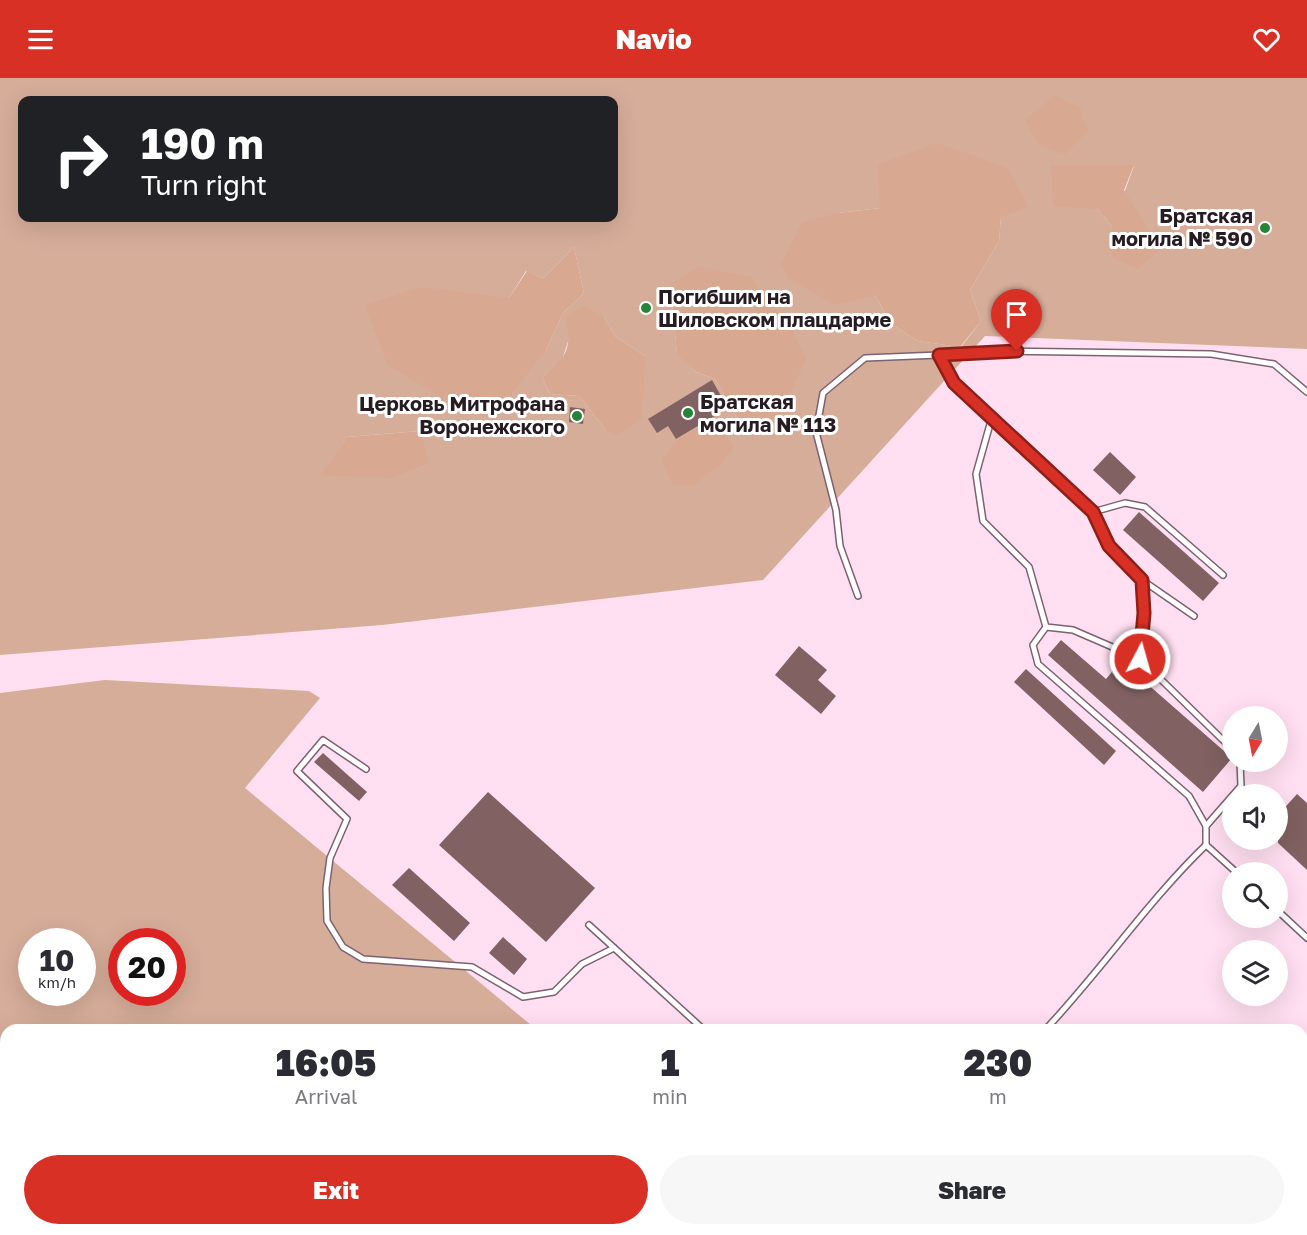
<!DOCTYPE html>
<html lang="en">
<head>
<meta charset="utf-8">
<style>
  :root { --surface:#fff; --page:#f7f7f7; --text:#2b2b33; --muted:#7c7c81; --accent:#d93025 }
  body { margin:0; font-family:"Golos Text",sans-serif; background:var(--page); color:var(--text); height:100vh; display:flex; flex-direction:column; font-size:22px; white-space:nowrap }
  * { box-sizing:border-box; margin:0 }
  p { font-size:20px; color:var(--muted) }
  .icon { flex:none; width:33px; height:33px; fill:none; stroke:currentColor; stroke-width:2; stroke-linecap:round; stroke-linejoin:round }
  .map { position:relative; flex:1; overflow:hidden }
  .details { position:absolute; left:0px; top:946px; width:1308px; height:212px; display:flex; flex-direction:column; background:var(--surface); border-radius:18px 18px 0 0; box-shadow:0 6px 24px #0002 }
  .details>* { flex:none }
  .banner { position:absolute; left:18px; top:18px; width:600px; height:126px; border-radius:12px; box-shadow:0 6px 24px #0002; background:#202124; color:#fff; overflow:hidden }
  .needle { width:39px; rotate:190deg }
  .tools { position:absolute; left:1222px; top:628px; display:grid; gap:12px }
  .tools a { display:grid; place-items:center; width:66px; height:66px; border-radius:50%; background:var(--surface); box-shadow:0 6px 24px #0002; font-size:30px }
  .speed { position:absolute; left:18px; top:850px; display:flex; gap:12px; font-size:30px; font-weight:700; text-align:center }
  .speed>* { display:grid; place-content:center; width:78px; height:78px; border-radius:50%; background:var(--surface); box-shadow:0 6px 24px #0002; line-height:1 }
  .speed small { font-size:15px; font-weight:400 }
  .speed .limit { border:9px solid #d22; background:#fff; color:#111 }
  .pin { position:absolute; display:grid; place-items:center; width:51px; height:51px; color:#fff; margin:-62px -26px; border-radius:50% 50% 50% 0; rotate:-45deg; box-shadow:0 0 6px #0007 }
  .pin .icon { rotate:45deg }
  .me { position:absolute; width:66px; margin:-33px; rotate:6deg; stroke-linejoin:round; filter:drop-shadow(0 0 4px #0008) }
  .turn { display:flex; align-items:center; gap:21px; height:126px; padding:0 24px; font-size:27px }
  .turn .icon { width:78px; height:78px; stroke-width:2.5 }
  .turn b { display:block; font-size:42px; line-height:51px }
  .eta { display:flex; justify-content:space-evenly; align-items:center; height:102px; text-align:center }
  .eta b { font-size:36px; font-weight:800; line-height:42px }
  .button { display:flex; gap:12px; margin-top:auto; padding:12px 24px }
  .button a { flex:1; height:69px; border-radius:36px; background:var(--accent); color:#fff; font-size:24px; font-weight:800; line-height:69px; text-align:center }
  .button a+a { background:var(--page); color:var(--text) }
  header { display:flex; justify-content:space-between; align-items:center; height:78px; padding:0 24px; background:var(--accent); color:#fff; font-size:27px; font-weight:800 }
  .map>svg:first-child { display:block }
  .green { fill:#d6ad99; fill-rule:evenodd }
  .forest { fill:#d8a890 }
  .building { fill:#816162 }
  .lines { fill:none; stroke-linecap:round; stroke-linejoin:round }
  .lane-casing { stroke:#7d6171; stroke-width:8 }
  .lane { stroke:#fff; stroke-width:5 }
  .route-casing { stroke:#8d1f18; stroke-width:15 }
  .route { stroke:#d93025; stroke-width:10 }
  .poi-dot { fill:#248437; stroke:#fff; stroke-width:2 }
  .labels { text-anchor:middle; stroke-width:6; stroke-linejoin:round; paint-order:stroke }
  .poi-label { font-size:20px; font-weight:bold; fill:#271c22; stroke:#fff; text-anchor:end }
</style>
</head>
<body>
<header><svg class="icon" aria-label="menu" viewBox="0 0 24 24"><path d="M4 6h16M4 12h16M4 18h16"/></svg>Navio<svg class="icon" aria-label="heart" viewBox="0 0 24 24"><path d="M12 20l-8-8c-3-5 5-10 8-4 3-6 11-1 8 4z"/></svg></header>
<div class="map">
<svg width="1307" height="1157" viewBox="0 0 1307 1157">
  <rect width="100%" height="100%" fill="#ffdff1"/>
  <!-- green -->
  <g class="green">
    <path d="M0,0H1307V271L985,258L763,502L382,547L0,577ZM22,22H614V140H22ZM1134,88L1112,148L1097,131ZM880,130L1001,139L999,163L970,212L981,243L961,269L918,263L891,246L875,217L838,135ZM574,169L584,215L563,235L546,272L509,220L526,193L543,200ZM670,206L745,353L715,301L696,294L677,275ZM604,239L615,258L645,278L606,352L579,318L550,316L542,299L561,285L570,257ZM420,353L322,397L347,359Z"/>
    <path d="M105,602L309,613L320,620L245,710L537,952H6V1062L3,1060L0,1063V615ZM32,864H82V915H32ZM122,864H172V915H122Z"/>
    <path d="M134,1152H580L572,1157H139Z"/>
  </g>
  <!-- forest -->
  <g class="forest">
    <path d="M1055,18L1080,30L1088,53L1065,76L1040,68L1025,42Z"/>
    <path d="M937,65L1008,90L1028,129L1001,139L999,163L970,212L981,243L960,269L918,263L891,246L875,217L835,227L788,200L781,187L802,144L838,135L880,130L877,87Z"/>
    <path d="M1051,87H1134L1124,112L1160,171L1137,191L1112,179V148L1097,131L1053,128Z"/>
    <path d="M574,169L584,215L563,235L546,272L516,310L488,339L468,334L388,288L365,227L422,209L509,220L527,193L543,200Z"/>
    <path d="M699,189L751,199L791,251L806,281L782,333L754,359L745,353L715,301L696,294L677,276L670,206Z"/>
    <path d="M582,227L604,239L615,258L645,278L642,340L618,357L606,352L579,318L550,316L542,299C564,283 574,270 565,242Z"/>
    <path d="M711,342L734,369L723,384L693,407L674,408L661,382L678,362Z"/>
    <path d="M420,353L429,385L390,400L321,397L347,359Z"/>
    <path d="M3,1060L6,1062V1152H134L139,1157H0V1063Z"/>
    <path d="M580,1152H874L869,1157H572Z"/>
  </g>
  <!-- building -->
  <g class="building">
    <path d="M712,302L728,330L676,361L668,348L657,355L648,341Z"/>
    <path d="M570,329L585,331L583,346L569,344Z"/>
    <path d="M1110,374L1136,399L1120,417L1093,392Z"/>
    <path d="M1139,434L1219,505L1203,523L1123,452Z"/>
    <path d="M1061,562L1106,601L1121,583L1232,680L1203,714L1048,577Z"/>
    <path d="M799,568L827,592L818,602L836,618L821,636L775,597Z"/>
    <path d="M1026,591L1116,673L1104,687L1014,604Z"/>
    <path d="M323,675L367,714L359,723L314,684Z"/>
    <path d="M488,714L595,810L546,864L439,767Z"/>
    <path d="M1297,716L1307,725V792L1278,765V737Z"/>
    <path d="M409,790L470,845L454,863L392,807Z"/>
    <path d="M503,859L527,881L514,897L489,875Z"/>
  </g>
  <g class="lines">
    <defs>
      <g id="lane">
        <path d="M992,339L976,396L983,443L1029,489L1046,549L1073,552L1140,581"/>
        <path d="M1093,434L1125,425L1145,429L1223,497"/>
        <path d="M1142,502L1144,535L1140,581L1233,672"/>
        <path d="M858,518L840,468L836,432L816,354L823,315L865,280L939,277"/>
        <path d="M1194,538L1142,502L1109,468L1093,434L954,305L939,277L994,273L1211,276L1274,286L1307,314"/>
        <path d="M1046,549L1033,567L1038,586L1189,718L1206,748"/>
        <path d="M366,691L323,662L297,693L347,741L330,780L326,810L327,843L343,869L363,881L472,889L523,919L554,914L582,886L614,870"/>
        <path d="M1206,767V748L1241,708L1240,684"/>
        <path d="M1278,833L1307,860"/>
        <path d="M589,847L704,952"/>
        <path d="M1045,952C1101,893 1147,824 1206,767L1237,795"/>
      </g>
    </defs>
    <!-- lane casing -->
    <use href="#lane" class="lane-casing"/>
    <!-- lane -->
    <use href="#lane" class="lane"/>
  </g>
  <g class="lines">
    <defs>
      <path id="route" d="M1017,273L939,277L954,305L1093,434L1109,468L1142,502L1144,535L1140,581"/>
    </defs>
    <!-- route casing -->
    <use href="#route" class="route-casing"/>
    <!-- route -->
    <use href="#route" class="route"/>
  </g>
  <!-- markers -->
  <g class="poi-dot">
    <circle cx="1265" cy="150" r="6"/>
    <circle cx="646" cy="230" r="6"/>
    <circle cx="688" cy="335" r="6"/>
    <circle cx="577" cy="338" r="6"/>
  </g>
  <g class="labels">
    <!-- poi labels -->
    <g class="poi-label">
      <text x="1253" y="145">Братская<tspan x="1253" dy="23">могила № 590</tspan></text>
      <text x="658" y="226" text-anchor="start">Погибшим на<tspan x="658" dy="23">Шиловском плацдарме</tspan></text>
      <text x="700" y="331" text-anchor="start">Братская<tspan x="700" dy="23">могила № 113</tspan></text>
      <text x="565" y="333">Церковь Митрофана<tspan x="565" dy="23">Воронежского</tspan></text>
    </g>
  </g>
</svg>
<div class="tools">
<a><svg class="needle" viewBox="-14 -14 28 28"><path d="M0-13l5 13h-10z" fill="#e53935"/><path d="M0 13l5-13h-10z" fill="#7c7c81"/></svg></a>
<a><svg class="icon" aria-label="sound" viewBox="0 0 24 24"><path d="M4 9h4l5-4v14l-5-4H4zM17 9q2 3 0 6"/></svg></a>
<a><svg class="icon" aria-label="search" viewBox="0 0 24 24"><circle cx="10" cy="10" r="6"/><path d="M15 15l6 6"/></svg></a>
<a><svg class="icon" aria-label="layers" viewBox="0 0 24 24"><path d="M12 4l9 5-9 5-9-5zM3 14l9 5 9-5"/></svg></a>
</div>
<div class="speed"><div>10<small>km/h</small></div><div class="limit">20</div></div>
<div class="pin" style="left:1017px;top:273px;background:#d93025"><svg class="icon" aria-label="arrive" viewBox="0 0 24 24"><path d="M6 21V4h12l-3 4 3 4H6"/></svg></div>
<svg class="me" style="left:1140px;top:581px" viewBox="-20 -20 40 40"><circle r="17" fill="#d93025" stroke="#fff" stroke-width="3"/><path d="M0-11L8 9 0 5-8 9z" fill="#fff"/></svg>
<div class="banner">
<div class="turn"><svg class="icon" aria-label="right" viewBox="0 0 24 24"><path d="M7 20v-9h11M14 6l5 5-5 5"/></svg><div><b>190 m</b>Turn right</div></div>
</div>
<section class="details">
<div class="eta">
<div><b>16:05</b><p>Arrival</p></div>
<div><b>1</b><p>min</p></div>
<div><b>230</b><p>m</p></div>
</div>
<div class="button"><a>Exit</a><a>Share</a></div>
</section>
</div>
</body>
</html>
